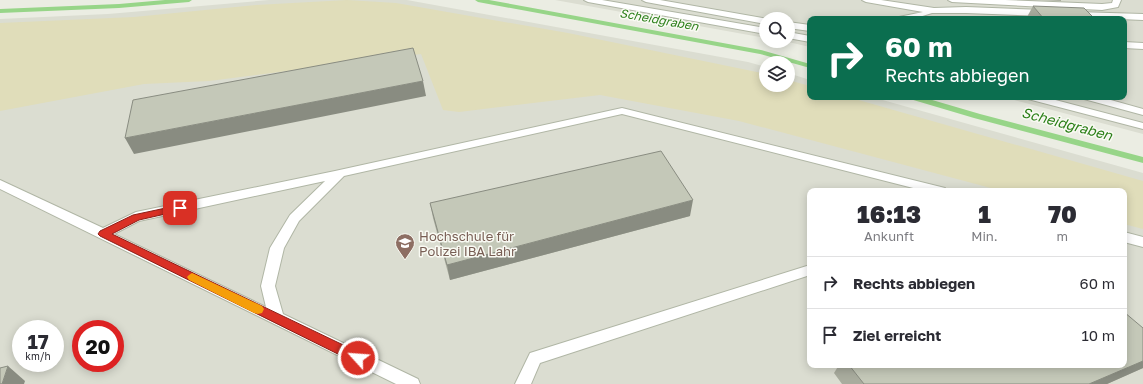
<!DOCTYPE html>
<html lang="de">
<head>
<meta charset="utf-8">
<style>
  :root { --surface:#fff; --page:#f7f7f7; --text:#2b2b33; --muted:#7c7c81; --line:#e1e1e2 }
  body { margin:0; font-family:"Golos Text",sans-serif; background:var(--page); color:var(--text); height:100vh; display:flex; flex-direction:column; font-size:15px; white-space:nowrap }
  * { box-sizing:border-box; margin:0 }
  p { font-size:13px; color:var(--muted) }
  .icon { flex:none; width:22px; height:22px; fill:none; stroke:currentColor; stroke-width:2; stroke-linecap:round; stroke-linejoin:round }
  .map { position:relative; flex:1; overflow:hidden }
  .side { position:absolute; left:807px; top:188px; width:320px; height:180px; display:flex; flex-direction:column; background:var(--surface); border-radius:8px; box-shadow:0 2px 10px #0003 }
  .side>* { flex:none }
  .top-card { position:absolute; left:807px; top:16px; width:320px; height:84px; border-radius:8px; box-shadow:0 2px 10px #0003; background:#0b6e4f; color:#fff; overflow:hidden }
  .tools { position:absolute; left:759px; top:12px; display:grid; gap:8px }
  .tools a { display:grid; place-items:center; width:36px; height:36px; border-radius:50%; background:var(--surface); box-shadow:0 2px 10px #0003; font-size:20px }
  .speed { position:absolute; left:12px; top:320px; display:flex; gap:8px; font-size:20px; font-weight:700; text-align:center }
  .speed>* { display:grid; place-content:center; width:52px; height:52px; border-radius:50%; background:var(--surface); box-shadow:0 2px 10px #0003; line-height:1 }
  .speed small { font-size:10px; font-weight:400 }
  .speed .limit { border:6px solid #d22; background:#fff; color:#111 }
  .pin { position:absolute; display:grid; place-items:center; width:34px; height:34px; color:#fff; margin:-17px; border-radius:8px; box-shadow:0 2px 6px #0006 }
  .me { position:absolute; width:44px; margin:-22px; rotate:296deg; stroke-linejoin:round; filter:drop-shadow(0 0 3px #0008) }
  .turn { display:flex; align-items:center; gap:14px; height:84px; padding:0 12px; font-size:18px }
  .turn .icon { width:52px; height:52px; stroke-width:2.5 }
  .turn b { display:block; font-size:28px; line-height:34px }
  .eta { display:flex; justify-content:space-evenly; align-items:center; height:68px; text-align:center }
  .eta b { font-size:24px; font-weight:800; line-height:28px }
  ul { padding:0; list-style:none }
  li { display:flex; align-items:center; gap:12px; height:52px; padding:0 12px; border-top:1px solid var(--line) }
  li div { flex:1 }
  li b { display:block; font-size:15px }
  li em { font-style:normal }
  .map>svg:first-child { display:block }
  .built { fill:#dbddd1; fill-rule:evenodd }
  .green { fill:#e0ddba }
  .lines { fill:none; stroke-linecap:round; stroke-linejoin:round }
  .stream { fill:#97d588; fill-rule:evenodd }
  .service-casing { stroke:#b0b6a5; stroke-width:2 }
  .service { fill:#fff; fill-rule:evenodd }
  .wall { fill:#a9ac9e }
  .shaded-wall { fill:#898c81 }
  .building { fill:#c4c8b8; stroke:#898c81 }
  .route { fill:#d93025; stroke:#8d1f18 }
  .slow { fill:#f59e0b }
  .labels { text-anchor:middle; stroke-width:3; stroke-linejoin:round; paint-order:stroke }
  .far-water-label { font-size:12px; font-style:italic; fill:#2b7f18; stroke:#f9faf3 }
  .education-label { font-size:13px; fill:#785e54; stroke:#f9faf3; text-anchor:start }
  .water-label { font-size:14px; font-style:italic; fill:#2b7f18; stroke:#f9faf3 }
</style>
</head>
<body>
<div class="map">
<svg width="1143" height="384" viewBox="0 0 1143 384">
  <rect width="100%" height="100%" fill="#ebede3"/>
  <!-- built -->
  <g class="built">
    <path d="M269,0H407L748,62L766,67V85H788V73L810,80V97H872L1143,173V384H0V19L108,14ZM810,191H1124V365H810ZM21,329H55V363H21ZM81,329H115V363H81Z"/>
    <path d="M555,0H1143V134L1003,97H1124V19H810V47L784,41H788V19H766V38Z"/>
  </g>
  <!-- green -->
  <path class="green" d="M347,0L396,3L568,33L766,74V85H788V80L810,86V97H848L1143,181V229L1124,224V191H1002L739,121L600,95L459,112L443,110L421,54L209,81L144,84L0,111V23L134,17L256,5Z"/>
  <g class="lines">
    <!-- stream -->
    <g class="stream">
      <path d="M165,0H192L189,2L119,8L0,13V9L119,4Z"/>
      <path d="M475,0H489L761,50L810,64V68L760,54L478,2Z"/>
      <path d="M909,97H922L980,114L1143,157V163L974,118L910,99Z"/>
    </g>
    <defs>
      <g id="service">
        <path d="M584,0H602L766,28V34L588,2Z"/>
        <path d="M642,0H660L768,19H766V24L646,2Z"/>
        <path d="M862,0H881L934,8L966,7L1044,10L1048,13L1044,16L966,13H932L913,19H898L899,17L923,12L866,2Z"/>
        <path d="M948,0H1005L1102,4L1112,3L1113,0H1121L1118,7L1102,10L952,2Z"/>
        <path d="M1076,12L1143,14V20L1073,17L1072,15Z"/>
        <path d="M788,22L810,25V31L788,28Z"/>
        <path d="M788,32L810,36V42L788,38Z"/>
        <path d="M1124,42L1143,43V49L1124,48Z"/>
        <path d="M1027,97H1044L1143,123V129L1028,99Z"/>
        <path d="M1083,97H1100L1143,109V115L1084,99Z"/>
        <path d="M622,108L941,187L945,188L947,191H925L622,114L344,176L299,221L284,248L275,286L283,314L418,379L420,384H396L0,189V180L103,228L136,212L335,171ZM325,181L290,215L270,248L261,286L266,307L114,234L139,221Z"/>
        <path d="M1124,232L1143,237V247L1124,242Z"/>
        <path d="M810,265V275L540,363L531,384H515L530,353Z"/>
      </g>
    </defs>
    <!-- service casing -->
    <use href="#service" class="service-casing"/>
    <!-- service -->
    <use href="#service" class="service"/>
  </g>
  <!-- wall -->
  <g class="wall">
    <path d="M1041,0H1061V1Z"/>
    <path d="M1033,6L1095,19H1028L1027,17Z"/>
    <path d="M430,203L690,216L450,280L433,218Z"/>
    <path d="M1143,328V368L1107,384H842L834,373L839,365H1124Z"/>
  </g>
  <!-- shaded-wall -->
  <g class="shaded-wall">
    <path d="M423,81L426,96L134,154L125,138Z"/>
    <path d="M693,200L690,216L450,280L447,265Z"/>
    <path d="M1143,361V368L1107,384H1089Z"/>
    <path d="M8,366L25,381L24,384H2Z"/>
  </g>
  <!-- building -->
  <g class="building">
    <path d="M1033,6L1084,8L1095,19H1044Z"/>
    <path d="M413,48L423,81L125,138L133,100Z"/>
    <path d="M661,151L693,200L447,265L430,203Z"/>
    <path d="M1124,312L1143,328V361L1089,384H864L849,365H1124Z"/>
    <path d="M8,366L2,384H0V368Z"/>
  </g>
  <!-- route -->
  <path class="route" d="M180,205L183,206L185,208L183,210L139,220L112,234L362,354L364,358L362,362L358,363L354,362L100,236L98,234L100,231L133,215Z"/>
  <!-- slow -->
  <path class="slow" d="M192,273L262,306L264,309L262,313L258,314L254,313L189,280L187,277L189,275Z"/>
  <!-- icons -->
  <defs>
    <symbol id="university-pin" viewBox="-11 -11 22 30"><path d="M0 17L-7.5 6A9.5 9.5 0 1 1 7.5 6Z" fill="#8d6e63" stroke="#f9faf3"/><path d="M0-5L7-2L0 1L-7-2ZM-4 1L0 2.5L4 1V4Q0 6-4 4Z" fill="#fff"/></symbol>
  </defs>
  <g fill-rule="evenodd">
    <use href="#university-pin" x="394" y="232" width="22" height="30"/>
  </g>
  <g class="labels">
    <!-- far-water labels -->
    <g class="far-water-label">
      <text transform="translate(659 20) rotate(10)" y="4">Scheidgraben</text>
    </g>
    <!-- education labels -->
    <g class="education-label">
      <text x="419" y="241">Hochschule für<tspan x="419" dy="15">Polizei IBA Lahr</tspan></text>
    </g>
    <!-- water labels -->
    <g class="water-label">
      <text transform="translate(1067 124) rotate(15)" y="5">Scheidgraben</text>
    </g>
  </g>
</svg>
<div class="tools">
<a><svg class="icon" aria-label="search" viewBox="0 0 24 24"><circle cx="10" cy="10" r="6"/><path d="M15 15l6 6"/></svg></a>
<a><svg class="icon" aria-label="layers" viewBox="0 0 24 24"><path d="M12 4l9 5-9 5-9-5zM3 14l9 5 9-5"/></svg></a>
</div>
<div class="speed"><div>17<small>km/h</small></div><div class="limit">20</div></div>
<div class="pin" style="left:180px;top:208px;background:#d93025"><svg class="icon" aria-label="arrive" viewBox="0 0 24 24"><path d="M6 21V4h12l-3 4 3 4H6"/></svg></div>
<svg class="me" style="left:358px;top:358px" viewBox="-20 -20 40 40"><circle r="17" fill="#d93025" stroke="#fff" stroke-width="3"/><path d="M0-11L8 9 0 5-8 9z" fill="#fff"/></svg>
<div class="top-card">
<div class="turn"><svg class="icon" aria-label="right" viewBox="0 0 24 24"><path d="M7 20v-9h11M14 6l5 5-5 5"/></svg><div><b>60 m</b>Rechts abbiegen</div></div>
</div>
<section class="side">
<div class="eta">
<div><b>16:13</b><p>Ankunft</p></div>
<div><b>1</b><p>Min.</p></div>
<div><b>70</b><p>m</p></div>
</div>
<ul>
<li><svg class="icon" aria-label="right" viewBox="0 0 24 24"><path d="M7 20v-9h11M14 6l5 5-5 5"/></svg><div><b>Rechts abbiegen</b></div><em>60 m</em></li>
<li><svg class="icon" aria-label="arrive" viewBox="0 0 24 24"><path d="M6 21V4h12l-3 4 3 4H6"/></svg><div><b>Ziel erreicht</b></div><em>10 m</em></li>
</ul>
</section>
</div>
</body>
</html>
